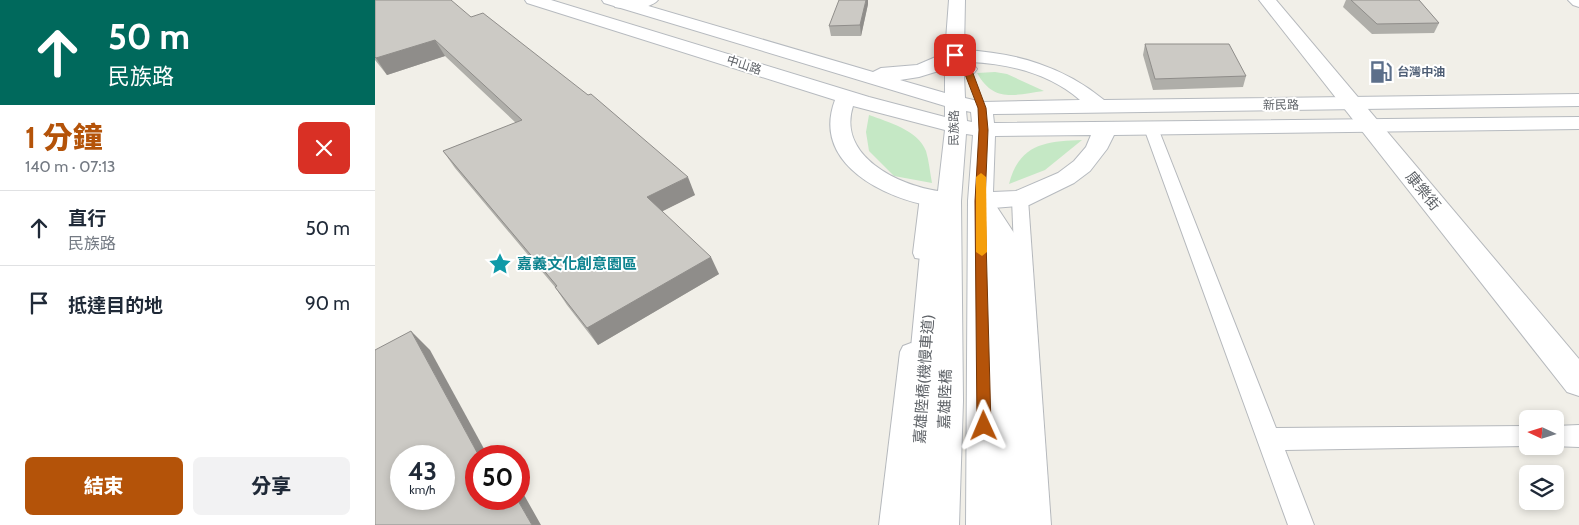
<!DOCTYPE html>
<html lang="zh-TW">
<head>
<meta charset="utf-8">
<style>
  :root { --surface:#fff; --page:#f2f2f3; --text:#1f2937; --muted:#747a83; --line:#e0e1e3; --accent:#b45309 }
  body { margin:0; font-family:Cabin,"Noto Sans TC",sans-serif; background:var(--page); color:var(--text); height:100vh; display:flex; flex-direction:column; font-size:19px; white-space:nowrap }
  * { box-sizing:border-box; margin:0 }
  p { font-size:16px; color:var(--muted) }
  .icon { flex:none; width:28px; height:28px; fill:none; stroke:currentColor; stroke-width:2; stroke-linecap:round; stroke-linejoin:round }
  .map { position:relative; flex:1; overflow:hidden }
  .sheet { display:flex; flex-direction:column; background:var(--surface); width:375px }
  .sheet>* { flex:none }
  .banner { background:#00695c; color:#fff; overflow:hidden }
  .needle { width:32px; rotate:274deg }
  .fabs { position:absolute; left:1144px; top:410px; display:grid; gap:10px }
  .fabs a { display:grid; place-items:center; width:45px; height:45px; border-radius:8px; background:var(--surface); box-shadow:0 2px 8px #0003; font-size:25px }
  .speed { position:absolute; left:15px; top:445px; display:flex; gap:10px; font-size:25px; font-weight:700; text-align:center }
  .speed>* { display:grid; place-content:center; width:65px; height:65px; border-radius:50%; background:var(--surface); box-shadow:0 2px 8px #0003; line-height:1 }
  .speed small { font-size:12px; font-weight:400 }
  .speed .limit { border:8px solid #d22; background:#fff; color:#111 }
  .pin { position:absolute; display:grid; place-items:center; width:42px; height:42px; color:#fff; margin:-21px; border-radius:10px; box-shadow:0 2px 8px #0006 }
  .me { position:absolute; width:55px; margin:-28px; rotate:359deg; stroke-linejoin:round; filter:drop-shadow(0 0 4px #0008) }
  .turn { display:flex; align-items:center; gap:18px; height:105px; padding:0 25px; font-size:22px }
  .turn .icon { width:65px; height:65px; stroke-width:2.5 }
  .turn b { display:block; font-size:35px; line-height:42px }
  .round { display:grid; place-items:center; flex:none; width:52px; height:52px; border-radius:8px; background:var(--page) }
  .head { display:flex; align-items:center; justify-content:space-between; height:85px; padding:0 25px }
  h1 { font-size:30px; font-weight:800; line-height:38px; color:var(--accent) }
  .primary-button { display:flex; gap:10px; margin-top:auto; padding:10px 25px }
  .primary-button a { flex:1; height:58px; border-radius:8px; background:var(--accent); color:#fff; font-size:20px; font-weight:800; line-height:58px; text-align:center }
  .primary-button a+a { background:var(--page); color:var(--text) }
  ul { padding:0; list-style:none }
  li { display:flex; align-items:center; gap:15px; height:75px; padding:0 25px; border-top:1px solid var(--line) }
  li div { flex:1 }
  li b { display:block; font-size:19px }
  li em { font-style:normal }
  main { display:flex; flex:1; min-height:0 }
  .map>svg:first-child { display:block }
  .green { fill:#c5e8c5 }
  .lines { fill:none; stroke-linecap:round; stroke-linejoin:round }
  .lane-casing { stroke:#b5b8bc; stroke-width:2 }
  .street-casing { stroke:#b5b8bc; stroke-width:2 }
  .secondary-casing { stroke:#b6babf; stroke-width:2 }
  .lane { fill:#fff; fill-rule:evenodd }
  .street { fill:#fff; fill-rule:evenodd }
  .secondary { fill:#fff; fill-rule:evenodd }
  .wall { fill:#afaea9 }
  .shaded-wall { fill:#8f8d8a }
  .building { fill:#cccac5; stroke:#8f8d8a; fill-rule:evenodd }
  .route { fill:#b45309; stroke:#753606 }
  .slow { fill:#f59e0b }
  .labels { text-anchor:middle; stroke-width:4; stroke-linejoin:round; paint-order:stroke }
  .far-street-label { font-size:12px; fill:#5f6368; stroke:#fff }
  .far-service-label { font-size:12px; font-weight:bold; fill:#4e5e75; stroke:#fff; text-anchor:start }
  .street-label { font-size:15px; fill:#5f6368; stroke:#fff }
  .culture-label { font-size:15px; font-weight:bold; fill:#0d838f; stroke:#fff; text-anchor:start }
</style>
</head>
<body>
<main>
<section class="sheet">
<div class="banner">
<div class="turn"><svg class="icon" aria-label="ahead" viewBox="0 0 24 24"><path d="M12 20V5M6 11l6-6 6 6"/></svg><div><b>50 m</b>民族路</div></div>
</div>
<div class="head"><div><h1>1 分鐘</h1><p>140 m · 07:13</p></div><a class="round" style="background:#d93025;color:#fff"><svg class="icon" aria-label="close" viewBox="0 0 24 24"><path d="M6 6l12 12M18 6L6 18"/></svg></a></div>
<ul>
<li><svg class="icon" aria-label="ahead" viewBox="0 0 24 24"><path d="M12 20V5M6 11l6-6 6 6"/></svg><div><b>直行</b><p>民族路</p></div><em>50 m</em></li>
<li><svg class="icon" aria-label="arrive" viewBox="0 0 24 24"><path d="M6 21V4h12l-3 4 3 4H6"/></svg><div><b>抵達目的地</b></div><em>90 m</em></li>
</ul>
<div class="primary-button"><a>結束</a><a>分享</a></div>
</section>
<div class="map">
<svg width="1204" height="525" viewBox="0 0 1204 525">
  <rect width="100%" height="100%" fill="#f1efe8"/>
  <!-- green -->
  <g class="green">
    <path d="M620,72L632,74L669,91C639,95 619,103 602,73Z"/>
    <path d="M494,115C513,122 543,130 551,151C554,161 555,173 557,183L519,176L494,151L491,132Z"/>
    <path d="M707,140L670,170L634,184C644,144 671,141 707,140Z"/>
  </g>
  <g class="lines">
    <defs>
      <g id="lane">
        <path d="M776,124L783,128L901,428L1152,426V446H1156L910,450L939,525H913L769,128Z"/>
        <path d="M553,192L559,193L561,197L556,253L554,258L547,259L540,258L538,253L545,197L547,193Z"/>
        <path d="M645,194L651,195L653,199L676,525H650L637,199L639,195Z"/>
        <path d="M536,343L544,346L547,352L530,525H504L525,352L528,346Z"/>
        <path d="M1204,425V447L1176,446H1180V426Z"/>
      </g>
      <g id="street">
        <path d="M240,0H283C277,9 250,9 240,7L238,3Z"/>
        <path d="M884,0H901L1204,359V396L1192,392Z"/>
        <path d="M574,193L583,195L586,201L573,233L557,525H519L547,233L565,195Z"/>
        <path d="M605,193L614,195L639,233L654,525H616L613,233L593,201L596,195Z"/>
      </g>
      <g id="secondary">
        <path d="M150,0H176L494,97L570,117V106L229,3L227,0H253L498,72L506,68L542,65L570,53L574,0H590L589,50C641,53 688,66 729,100L1204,94V106L618,114L619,123L1204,117V129L739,135L732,149L715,171L699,183L654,205L618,208L629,525H591L593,201L598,135L591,134L586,201L588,401L584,525H546L554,401L561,207C510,199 436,164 460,100L152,3ZM596,62C635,64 675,74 705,100L607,102L590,98L589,74L599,73L602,69ZM570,69V93L525,80L544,77ZM478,106L570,130L563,191C523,185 462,156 478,106ZM591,111L596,112L597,122L592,121ZM716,135L711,147L699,161L683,173L641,191L618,192L620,136Z"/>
        <path d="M1193,0H1204V7L1198,5Z"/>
      </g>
    </defs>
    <!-- lane casing -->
    <use href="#lane" class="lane-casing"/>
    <!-- street casing -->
    <use href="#street" class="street-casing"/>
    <!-- secondary casing -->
    <use href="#secondary" class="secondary-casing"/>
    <!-- lane -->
    <use href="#lane" class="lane"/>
    <!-- street -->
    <use href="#street" class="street"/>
    <!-- secondary -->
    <use href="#secondary" class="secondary"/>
  </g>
  <!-- wall -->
  <g class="wall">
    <path d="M0,0L96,17L320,195L287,211L344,274L223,345L192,305L180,287L80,168L68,151L141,123L70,56L12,75L0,60Z"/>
    <path d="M971,0H1044L1064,23L1059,33L997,34L968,7Z"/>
    <path d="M493,4L486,36H456L454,26Z"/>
    <path d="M770,44L871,76L868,87L778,90L768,55Z"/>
  </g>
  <!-- shaded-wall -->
  <g class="shaded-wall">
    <path d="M491,0H493V4L486,36L485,25Z"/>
    <path d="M60,40L70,56L12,75L1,58Z"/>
    <path d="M313,177L320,195L280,215L272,197Z"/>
    <path d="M336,257L344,274L223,345L212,328Z"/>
    <path d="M36,331L55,350L113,456H104Z"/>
    <path d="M144,486L166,525H157L142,499H144Z"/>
  </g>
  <!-- building -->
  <g class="building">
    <path d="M0,0H76L96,17L108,13L213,95L216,94L313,177L272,197L336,257L212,328L180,287L182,286L68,151L147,120L60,40L1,58L0,57Z"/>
    <path d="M464,0H491L485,25L454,26Z"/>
    <path d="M976,0H1044L1064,23L1002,24Z"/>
    <path d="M770,44H854L871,76L780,79Z"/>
    <path d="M36,331L104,456H101V499H142L157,525H0V350ZM26,456H69V499H26Z"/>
  </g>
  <!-- route -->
  <path class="route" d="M580,53L596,68L611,108L613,130L610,201L616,426L614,430L609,432L604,430L602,426L600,201L604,130L603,108L588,69L576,55Z"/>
  <!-- slow -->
  <path class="slow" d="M606,173L611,177L612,252L607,256L601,252V177Z"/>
  <!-- icons -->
  <defs>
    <symbol id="fuel-bare" viewBox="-9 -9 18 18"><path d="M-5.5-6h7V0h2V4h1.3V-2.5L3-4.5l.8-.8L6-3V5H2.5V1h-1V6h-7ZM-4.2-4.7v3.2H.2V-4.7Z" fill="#5c6f8a" stroke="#fff" stroke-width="2.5" paint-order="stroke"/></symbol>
    <symbol id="sight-bare" viewBox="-9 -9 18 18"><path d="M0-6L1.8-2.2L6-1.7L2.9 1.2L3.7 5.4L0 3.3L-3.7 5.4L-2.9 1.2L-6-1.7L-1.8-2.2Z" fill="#0f9aa8" stroke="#fff" stroke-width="2.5" paint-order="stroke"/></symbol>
  </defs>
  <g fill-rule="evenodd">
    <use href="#fuel-bare" x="990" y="56" width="32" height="32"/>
    <use href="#sight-bare" x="109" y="248" width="32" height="32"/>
  </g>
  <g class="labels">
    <!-- far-street labels -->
    <g class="far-street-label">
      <text transform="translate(369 65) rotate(18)" y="4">中山路</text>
      <text transform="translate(906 105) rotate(-1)" y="4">新民路</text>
      <text transform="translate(579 128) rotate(-89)" y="4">民族路</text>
    </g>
    <!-- far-service labels -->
    <g class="far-service-label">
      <text x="1022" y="76">台灣中油</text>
    </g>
    <!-- street labels -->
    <g class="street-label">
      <text transform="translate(1048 191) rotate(51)" y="5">康樂街</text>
      <text transform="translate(549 379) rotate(-86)" y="5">嘉雄陸橋(機慢車道)</text>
      <text transform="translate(570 399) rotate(-88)" y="5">嘉雄陸橋</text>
    </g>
    <!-- culture labels -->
    <g class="culture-label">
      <text x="142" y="269">嘉義文化創意園區</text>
    </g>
  </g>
</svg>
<div class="fabs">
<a><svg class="needle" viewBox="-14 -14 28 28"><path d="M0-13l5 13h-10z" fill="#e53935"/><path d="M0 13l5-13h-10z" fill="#747a83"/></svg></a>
<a><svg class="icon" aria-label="layers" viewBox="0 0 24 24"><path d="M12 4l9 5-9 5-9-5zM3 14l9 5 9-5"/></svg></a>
</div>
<div class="speed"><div>43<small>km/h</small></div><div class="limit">50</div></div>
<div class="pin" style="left:580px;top:55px;background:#d93025"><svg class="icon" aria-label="arrive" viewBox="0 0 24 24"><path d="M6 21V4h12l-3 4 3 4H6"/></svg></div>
<svg class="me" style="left:609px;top:426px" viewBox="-20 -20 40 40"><path d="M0-17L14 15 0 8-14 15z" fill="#b45309" stroke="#fff" stroke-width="4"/></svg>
</div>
</main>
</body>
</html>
